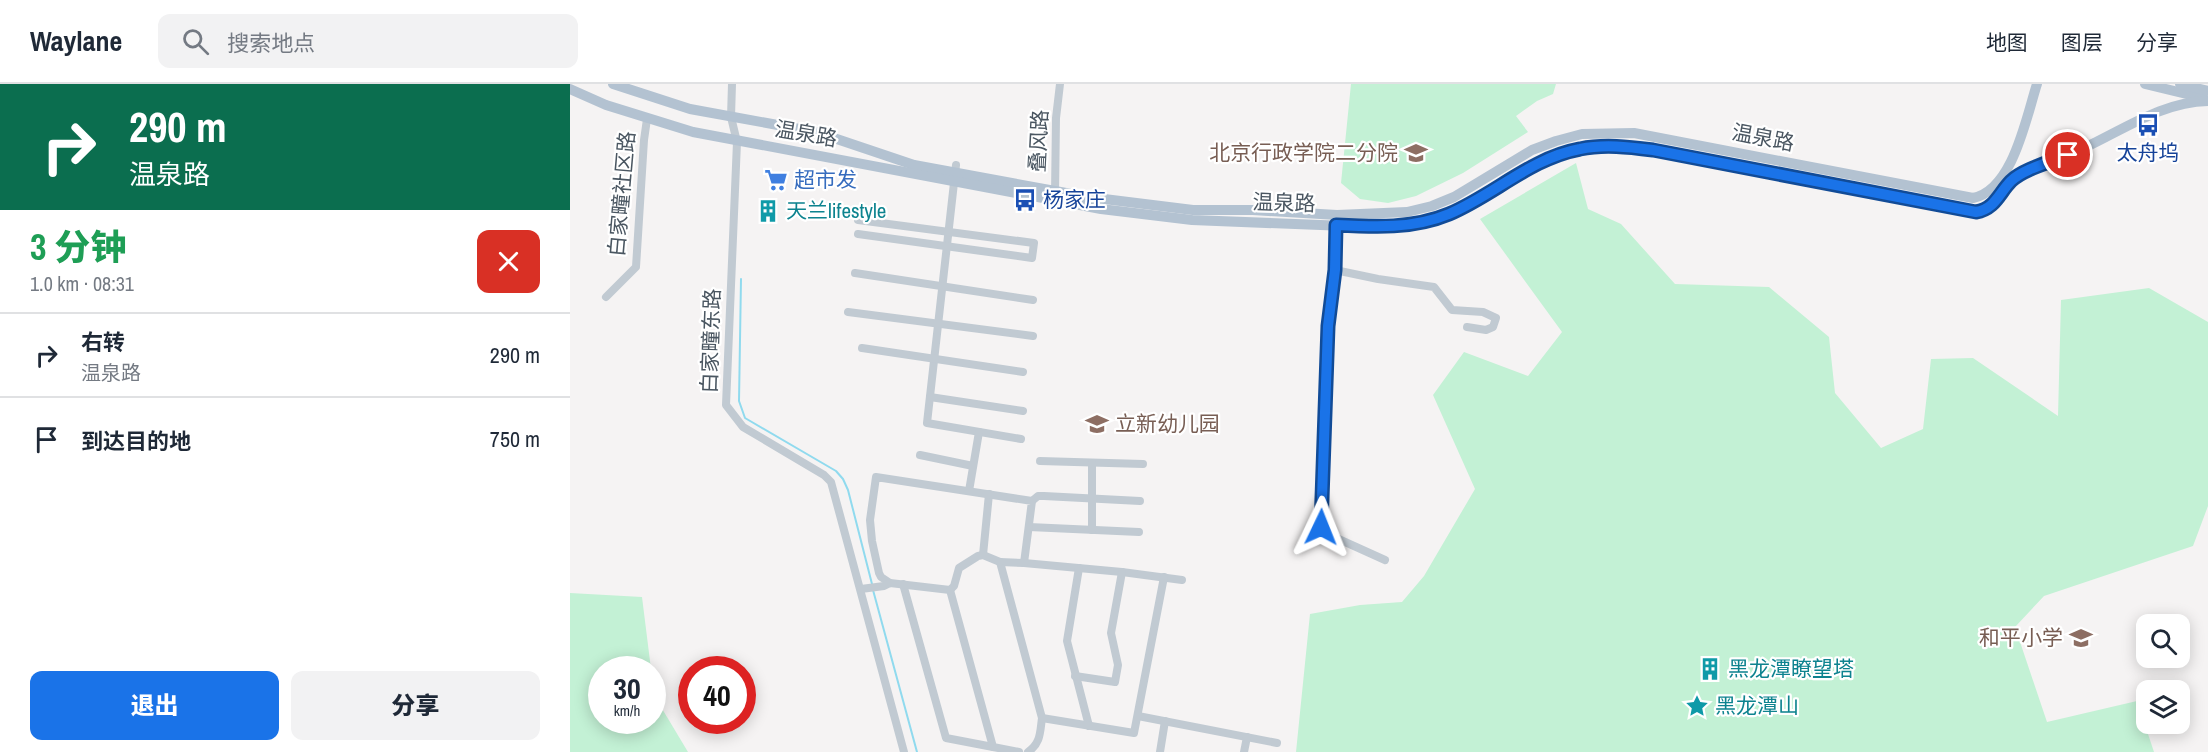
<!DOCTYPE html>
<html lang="zh">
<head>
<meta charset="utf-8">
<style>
  :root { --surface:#fff; --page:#f2f2f3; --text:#1f2937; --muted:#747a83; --line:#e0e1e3; --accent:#1a73e8 }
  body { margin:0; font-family:"Archivo Narrow","Noto Sans SC",sans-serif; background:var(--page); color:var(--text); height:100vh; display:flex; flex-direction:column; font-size:22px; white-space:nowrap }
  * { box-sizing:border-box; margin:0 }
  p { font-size:20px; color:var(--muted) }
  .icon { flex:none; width:33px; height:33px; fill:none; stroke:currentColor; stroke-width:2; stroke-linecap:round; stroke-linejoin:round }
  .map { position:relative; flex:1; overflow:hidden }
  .panel { display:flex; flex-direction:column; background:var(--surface); width:570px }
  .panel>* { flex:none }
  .hud { background:#0b6e4f; color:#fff; overflow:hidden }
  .buttons { position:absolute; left:1566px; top:530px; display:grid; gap:12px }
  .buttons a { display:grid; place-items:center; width:54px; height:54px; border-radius:12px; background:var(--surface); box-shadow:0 3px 15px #0003; font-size:30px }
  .speed { position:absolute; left:18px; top:572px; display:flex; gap:12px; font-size:30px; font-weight:700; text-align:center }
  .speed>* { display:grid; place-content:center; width:78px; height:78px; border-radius:50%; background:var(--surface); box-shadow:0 3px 15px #0003; line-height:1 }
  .speed small { font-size:15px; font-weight:400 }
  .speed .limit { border:9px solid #d22; background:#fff; color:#111 }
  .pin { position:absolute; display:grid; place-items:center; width:51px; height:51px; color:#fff; margin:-26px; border:3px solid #fff; border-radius:50%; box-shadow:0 2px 6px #0007 }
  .me { position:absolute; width:66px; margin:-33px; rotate:2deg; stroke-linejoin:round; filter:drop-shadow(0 0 4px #0008) }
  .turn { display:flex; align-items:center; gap:21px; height:126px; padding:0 30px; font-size:27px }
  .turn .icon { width:78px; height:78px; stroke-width:2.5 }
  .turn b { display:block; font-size:42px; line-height:51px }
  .round { display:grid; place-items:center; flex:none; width:63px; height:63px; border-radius:12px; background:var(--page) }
  .head { display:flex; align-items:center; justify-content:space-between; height:102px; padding:0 30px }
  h1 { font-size:36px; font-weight:800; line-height:45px; color:#1e9e55 }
  .cta { display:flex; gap:12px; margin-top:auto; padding:12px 30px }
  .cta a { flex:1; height:69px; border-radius:12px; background:var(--accent); color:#fff; font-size:24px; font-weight:800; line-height:69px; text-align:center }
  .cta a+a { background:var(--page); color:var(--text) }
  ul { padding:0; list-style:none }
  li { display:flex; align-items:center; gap:18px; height:84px; padding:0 30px; border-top:2px solid var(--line) }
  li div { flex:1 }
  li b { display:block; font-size:22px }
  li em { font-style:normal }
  header { display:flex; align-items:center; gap:36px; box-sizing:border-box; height:84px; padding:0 30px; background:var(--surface); border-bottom:2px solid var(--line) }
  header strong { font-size:28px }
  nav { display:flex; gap:33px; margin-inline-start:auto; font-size:21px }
  .search { width:420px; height:54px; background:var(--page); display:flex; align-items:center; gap:15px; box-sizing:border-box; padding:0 21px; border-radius:12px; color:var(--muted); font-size:22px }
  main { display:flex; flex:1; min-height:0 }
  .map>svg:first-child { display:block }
</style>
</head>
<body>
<header>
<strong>Waylane</strong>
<div class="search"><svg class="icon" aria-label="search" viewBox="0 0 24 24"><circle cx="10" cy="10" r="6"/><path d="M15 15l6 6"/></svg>搜索地点</div>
<nav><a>地图</a><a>图层</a><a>分享</a></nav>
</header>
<main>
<section class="panel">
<div class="hud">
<div class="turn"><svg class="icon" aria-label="right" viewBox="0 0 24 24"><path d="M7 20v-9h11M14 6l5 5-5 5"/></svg><div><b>290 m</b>温泉路</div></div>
</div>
<div class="head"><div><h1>3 分钟</h1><p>1.0 km · 08:31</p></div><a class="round" style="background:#d93025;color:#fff"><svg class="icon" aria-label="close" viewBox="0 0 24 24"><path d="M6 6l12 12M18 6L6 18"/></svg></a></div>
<ul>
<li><svg class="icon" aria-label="right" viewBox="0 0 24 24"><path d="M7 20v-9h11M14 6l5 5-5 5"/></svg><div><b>右转</b><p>温泉路</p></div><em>290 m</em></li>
<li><svg class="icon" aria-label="arrive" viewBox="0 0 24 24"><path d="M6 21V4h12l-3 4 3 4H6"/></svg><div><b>到达目的地</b></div><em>750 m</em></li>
</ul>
<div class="cta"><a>退出</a><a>分享</a></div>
</section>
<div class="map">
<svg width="1638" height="668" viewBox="0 0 1638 668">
  <rect width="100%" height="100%" fill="#f5f3f3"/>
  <g fill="#c3f1d5">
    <path d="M781,0h205l-3,10 -16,7 -21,15 12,16 -65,41 -47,23 -28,7 -28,-4 -19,-16z"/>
    <path d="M1006,79l12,46 33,15 54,60 94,3 60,50 6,56 46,55 42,-19 8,-70 42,-1 85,58 3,-116 88,-12 59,34v184l-15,40 -149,50 -29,31 32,95 90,-21 17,51h-858l14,-138 50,-9 42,-3 22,-26 51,-87 -42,-94 31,-43 64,24 34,-44 -82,-113z"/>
    <path d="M0,509l72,4 9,72h-49v51h50l1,-41 2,18 33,55h-118z"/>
  </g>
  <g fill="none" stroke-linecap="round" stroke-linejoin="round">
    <g stroke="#90daee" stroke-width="2">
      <path d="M171,195l-2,122 6,17 91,53 7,8 5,11 24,94"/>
      <path d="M303,506l44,162"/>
    </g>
    <g stroke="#c1cad2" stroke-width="8">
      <path d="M162,0l-1,33 6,25 -11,263 17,22 81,48 7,7 73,270"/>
      <path d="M386,81l-29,258 94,16"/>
      <path d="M485,110l1,-76 4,-34"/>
      <path d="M288,136l176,23 -2,15 -174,-24"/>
      <path d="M767,137l-2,49 -7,56 -7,201 2,5 62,28"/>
      <path d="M765,186l43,9 56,8 18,23 31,2 13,6 -3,9 -7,3 -19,-3"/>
      <path d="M285,189l178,27"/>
      <path d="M36,213l30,-30 8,-127 3,-21"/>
      <path d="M278,228l185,24"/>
      <path d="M292,264l161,24"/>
      <path d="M360,313l93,14"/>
      <path d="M350,371l53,11"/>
      <path d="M470,377l103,3"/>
      <path d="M399,407l10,-59"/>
      <path d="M462,417l6,-5h6l96,5"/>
      <path d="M459,443l110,5"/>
      <path d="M522,446v-67"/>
      <path d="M413,471l6,-61"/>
      <path d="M454,479l98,9 60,8"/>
      <path d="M509,484l-12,73 22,85"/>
      <path d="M320,499l-9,-6 -2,-4 -7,-32 -2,-21 6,-43 156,24 -8,62 -24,-1 42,156c-2,14 -1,25 -14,34"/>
      <path d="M333,500l43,154 47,9"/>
      <path d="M291,505l23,-3 6,-3 60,7 43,157 26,5"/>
      <path d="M380,506l4,-4 5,-18 19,-12 5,-1 17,7"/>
      <path d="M505,592l40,6 3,-17 -7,-32 11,-61"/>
      <path d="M568,632l139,27"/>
      <path d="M472,634l92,15 30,-156"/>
      <path d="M590,668l5,-31"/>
      <path d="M674,668l3,-15"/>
    </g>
    <g stroke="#b3c2d1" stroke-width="10">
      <path d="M43,0l77,25 126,23 98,33 174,32 105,13h60l84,5 70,-3 25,-6 22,-9 78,-47 24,-9 26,-7 52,-1 339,65c40,-8 53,-80 64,-114"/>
      <path d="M1575,0l58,14"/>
      <path d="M1610,0l28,7"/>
      <path d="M0,5l36,16 87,27 408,77 91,11 179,7c26,-1 52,-3 77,-13 46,-17 82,-55 131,-65 25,-5 49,-2 74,1l323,62c23,-4 26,-28 44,-38 20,-11 44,-16 64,-26 41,-19 78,-46 124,-47"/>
    </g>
  </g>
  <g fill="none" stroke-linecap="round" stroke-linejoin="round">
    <g stroke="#114b97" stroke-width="15">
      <path id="route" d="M751,443l7,-201 7,-56 1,-45c39,2 77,4 113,-11 45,-19 82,-56 131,-65 24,-5 49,-2 73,1l323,62c19,-3 23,-19 35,-31 12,-12 40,-19 57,-26"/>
    </g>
    <use href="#route" stroke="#1a73e8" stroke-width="10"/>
  </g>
  <defs>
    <g id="bus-bare" transform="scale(1.8)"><path d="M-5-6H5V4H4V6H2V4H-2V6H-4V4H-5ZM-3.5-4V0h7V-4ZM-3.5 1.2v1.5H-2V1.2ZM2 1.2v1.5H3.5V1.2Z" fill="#1a4fb4" stroke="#fff" stroke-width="2.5" paint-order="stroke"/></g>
    <g id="university-bare" transform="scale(1.8)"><path d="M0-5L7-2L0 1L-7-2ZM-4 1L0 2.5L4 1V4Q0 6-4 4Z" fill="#8d6e63" stroke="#fff" stroke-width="2.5" paint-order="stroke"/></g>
    <g id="supermarket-bare" transform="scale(1.8)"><path d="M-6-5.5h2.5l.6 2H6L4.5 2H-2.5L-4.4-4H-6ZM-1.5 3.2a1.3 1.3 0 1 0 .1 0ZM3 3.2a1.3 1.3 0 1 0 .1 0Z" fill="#3f7fe0" stroke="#fff" stroke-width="2.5" paint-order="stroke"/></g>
    <g id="building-bare" transform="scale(1.8)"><path d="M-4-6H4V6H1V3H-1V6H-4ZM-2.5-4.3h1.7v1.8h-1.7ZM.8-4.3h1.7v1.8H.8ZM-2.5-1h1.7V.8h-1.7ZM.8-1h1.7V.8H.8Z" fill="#0f9aa8" stroke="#fff" stroke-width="2.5" paint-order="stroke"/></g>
    <g id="school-bare" transform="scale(1.8)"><path d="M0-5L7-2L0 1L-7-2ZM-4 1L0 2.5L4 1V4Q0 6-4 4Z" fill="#8d6e63" stroke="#fff" stroke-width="2.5" paint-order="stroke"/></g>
    <g id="sight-bare" transform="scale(1.8)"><path d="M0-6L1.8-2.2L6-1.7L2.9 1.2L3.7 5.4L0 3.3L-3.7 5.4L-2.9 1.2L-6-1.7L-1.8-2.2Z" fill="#0f9aa8" stroke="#fff" stroke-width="2.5" paint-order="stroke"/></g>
  </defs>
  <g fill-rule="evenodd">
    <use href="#bus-bare" x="1578" y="41"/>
    <use href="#university-bare" x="846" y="69"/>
    <use href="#supermarket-bare" x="206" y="96"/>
    <use href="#bus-bare" x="455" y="116"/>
    <use href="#building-bare" x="198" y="127"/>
    <use href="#school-bare" x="527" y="340"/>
    <use href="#school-bare" x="1511" y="554"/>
    <use href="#building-bare" x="1140" y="585"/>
    <use href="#sight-bare" x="1127" y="622"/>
  </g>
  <g text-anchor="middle" stroke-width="4.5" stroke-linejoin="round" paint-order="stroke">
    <g font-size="21" fill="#4a5661" stroke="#fff">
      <text transform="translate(236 50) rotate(10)" y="7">温泉路</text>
      <text transform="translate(1193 54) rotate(11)" y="7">温泉路</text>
      <text transform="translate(469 57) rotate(-87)" y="7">叠风路</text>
      <text transform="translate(52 110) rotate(-85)" y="7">白家疃社区路</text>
      <text transform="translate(714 119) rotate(2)" y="7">温泉路</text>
      <text transform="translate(141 257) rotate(-88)" y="7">白家疃东路</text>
    </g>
    <g font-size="21" fill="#785e54" stroke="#fff" text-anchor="end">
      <text x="828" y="76">北京行政学院二分院</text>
      <text x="545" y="347" text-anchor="start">立新幼儿园</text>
      <text x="1493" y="561">和平小学</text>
    </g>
    <g font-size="21" fill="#164399" stroke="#fff">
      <text x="1578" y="76">太舟坞</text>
      <text x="473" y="123" text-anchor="start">杨家庄</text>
    </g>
    <g font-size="21" fill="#366cbe" stroke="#fff" text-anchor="start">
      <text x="224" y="103">超市发</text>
    </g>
    <g font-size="21" fill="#0d838f" stroke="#fff" text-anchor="start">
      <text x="216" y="134">天兰lifestyle</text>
      <text x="1158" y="592">黑龙潭瞭望塔</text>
      <text x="1145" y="629">黑龙潭山</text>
    </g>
  </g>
</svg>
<div class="buttons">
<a><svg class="icon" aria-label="search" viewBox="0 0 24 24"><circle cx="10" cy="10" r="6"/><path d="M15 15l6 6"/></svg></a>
<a><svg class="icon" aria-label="layers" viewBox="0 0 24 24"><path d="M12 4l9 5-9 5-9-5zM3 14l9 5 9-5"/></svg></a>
</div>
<div class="speed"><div>30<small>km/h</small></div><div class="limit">40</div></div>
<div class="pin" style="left:1498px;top:71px;background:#d93025"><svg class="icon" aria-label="arrive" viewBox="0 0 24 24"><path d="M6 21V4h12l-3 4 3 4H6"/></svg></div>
<svg class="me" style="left:751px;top:443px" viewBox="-20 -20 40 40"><path d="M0-17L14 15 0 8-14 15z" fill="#1a73e8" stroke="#fff" stroke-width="4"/></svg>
</div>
</main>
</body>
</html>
